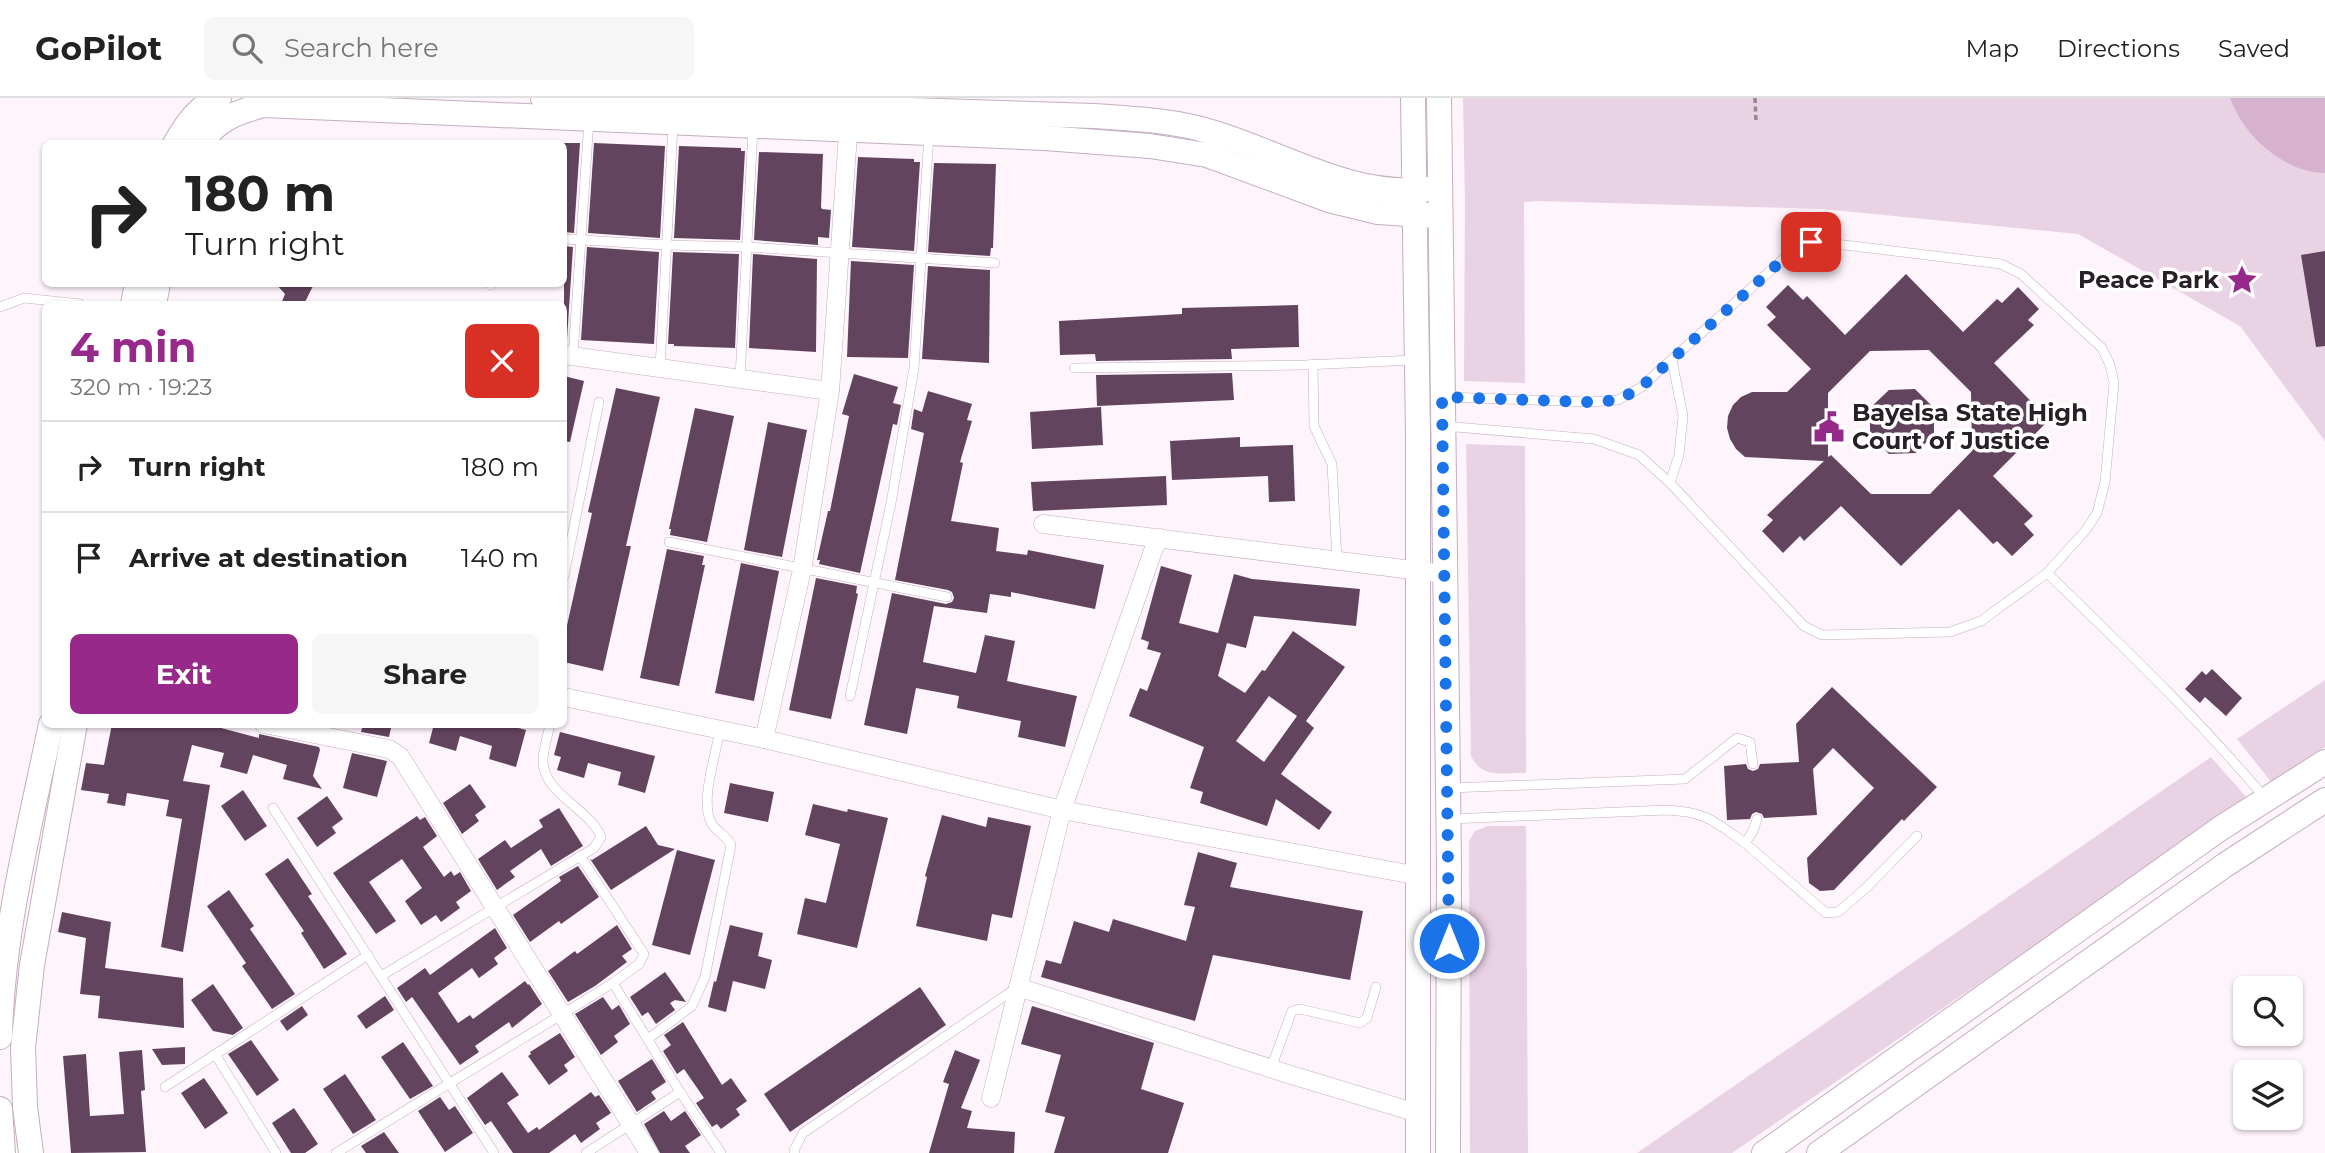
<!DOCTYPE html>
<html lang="en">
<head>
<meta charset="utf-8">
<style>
  :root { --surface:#fff; --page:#f6f6f6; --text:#222; --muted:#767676; --line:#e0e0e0; --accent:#96298a }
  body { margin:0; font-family:Montserrat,sans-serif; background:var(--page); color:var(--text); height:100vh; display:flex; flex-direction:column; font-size:26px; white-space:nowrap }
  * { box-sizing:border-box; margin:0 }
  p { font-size:23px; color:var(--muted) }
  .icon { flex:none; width:38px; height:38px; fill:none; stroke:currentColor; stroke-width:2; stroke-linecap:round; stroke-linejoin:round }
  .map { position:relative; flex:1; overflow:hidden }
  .panel { position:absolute; left:42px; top:203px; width:525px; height:427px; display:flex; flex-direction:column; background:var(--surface); border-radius:10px; box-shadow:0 2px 5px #0004 }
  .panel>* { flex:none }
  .banner { position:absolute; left:42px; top:42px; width:525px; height:147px; border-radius:10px; box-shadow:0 2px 5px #0004; background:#fff; color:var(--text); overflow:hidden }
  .fabs { position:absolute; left:2233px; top:878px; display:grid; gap:14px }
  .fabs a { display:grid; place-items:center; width:70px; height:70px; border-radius:10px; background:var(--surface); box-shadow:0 2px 5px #0004; font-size:35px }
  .pin { position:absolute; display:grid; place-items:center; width:60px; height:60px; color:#fff; margin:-30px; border-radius:14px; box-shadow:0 4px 10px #0006 }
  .me { position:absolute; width:77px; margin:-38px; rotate:0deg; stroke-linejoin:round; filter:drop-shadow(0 0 5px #0008) }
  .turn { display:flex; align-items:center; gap:24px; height:147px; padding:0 28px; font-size:32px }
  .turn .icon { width:91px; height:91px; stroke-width:2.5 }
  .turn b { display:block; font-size:49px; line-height:60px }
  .round { display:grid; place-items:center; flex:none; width:74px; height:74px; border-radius:10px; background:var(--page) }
  .overview { display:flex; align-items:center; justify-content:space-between; height:119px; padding:0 28px }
  h1 { font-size:42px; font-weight:700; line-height:52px; color:var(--accent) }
  .cta { display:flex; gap:14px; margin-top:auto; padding:14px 28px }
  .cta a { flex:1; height:80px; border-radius:10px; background:var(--accent); color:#fff; font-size:28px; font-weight:700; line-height:80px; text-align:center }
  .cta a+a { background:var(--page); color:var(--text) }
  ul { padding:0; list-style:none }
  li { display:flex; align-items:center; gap:21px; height:91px; padding:0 28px; border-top:2px solid var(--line) }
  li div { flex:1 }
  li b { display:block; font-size:26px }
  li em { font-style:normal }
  header { display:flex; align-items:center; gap:42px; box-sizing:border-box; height:98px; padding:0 35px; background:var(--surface); border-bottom:2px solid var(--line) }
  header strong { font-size:33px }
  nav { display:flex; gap:38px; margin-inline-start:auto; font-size:24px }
  .search { width:490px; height:63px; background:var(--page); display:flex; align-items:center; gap:18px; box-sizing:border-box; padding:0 24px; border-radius:10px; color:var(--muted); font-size:26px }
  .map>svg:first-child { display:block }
</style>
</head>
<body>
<header>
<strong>GoPilot</strong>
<div class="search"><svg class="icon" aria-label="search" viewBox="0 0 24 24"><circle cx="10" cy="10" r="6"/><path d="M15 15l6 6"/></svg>Search here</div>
<nav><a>Map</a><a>Directions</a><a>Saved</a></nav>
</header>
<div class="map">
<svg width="2325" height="1055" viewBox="0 0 2325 1055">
  <rect width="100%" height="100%" fill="#fef4fc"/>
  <g fill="#ead2e5">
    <path d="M1463,0h862v343l-85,-115 -162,-92 -255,-25 -286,-8 -13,1 1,181 -61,-2 1,-178z"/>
    <path d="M1466,346l59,2 1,327c-23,-1 -43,7 -55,-17z"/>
    <path d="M2325,582v67l-53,36 -35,-44z"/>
    <path d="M2211,659l37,42 -516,354h-95z"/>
    <path d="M1488,728h38l2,327h-58l-1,-312 6,-10z"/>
  </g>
  <path fill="#d6b2cf" d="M2230,0h95v75c-42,-1 -81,-37 -95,-75z"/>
  <g fill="#63445e" fill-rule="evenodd">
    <path d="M564,45h16l-6,90 -10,-1z"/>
    <path d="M594,45l71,3 -5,92 -72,-5z"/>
    <path d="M679,48l62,2v3h4l-5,89 -66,-2z"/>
    <path d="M759,54l64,2 -2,53 1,2 9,1 -2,28 -11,-1v8l-64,-5z"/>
    <path d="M858,59l56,2v3h6l-6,89 -62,-4z"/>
    <path d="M934,65l62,1 -3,84h-2l-1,8 -62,-4z"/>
    <path d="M564,148l9,1 -6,92h-3z"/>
    <path d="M587,149l72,5 -5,92 -73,-4z"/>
    <path d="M2325,153v95l-9,1 -15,-92z"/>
    <path d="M673,154l66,2 -4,94 -61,-2v-2h-6z"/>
    <path d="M753,156l64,5 -1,93 -67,-4z"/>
    <path d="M851,163l63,4 -6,93 -61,-1z"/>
    <path d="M928,168l62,4 -1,93 -67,-4z"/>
    <path d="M1906,176l57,58 34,-33 5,4 16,-16 21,22 -11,11 6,5 -40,38 55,57 -56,56 40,40 -9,8 10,11 -22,21 -15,-15 -4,3 -34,-35 -58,57 -60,-60 -37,35 -4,-5 -17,17 -21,-22 11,-11 -6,-5 57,-54 -79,-4 -9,-8 -6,-10 -3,-11 1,-12 5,-11 8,-8 11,-5h35l24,-23 -44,-44 9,-8 -10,-10 22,-22 15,15 4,-4 38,39zM1929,252l42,42 1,59 -42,43h-59l-40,-39 -3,2v-64l42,-42z"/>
    <path d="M276,186h38l-10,20h-23l4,-10z"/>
    <path d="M1298,207l1,42 -68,2 1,10 -136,2 -1,-7 -35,1 -1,-34 123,-7v-6z"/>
    <path d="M1232,275l2,27 -137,6 -1,-31z"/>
    <path d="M854,276l44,13 -5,16 8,2 -4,20 -4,-1 -33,149 -41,-9 1,-4h-3l11,-49h2l19,-95 -7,-2z"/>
    <path d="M564,278l20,5 -14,61 -6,-1z"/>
    <path d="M616,290l44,9 -34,149h5l-28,125 -39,-9v-23l28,-126 -4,-1z"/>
    <path d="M1915,291l19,19v26l-18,19 -27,1 -19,-19v-27l19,-18z"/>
    <path d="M928,293l44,13 -5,16 5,1 -12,41 3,1 -12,58 48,7 -3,23 31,4 1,-5 76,15 -9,44 -84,-17v5l-21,-3 -3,19 -53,-7 -11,56 53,11 9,-38 30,6 -8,40 70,15 -12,51 -47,-10 3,-16 -64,-13 2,-12 -43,-8 -9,46 -43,-9 28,-132 54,11 6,-2 2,-4 -2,-6 -4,-2 -53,-10 29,-147 -13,-4 3,-20 8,3z"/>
    <path d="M1101,309l2,38 -71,4 -2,-37z"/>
    <path d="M695,310l39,8 -27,126 -37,-7 1,-6h-2z"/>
    <path d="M768,324l39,8 -25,127 -38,-7z"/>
    <path d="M1240,339v10l53,-2 2,56 -26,1 -1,-26 -96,4 -2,-39z"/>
    <path d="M1166,378l1,29 -134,6 -2,-29z"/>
    <path d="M667,451l37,7 -2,9h3l-26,121 -39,-8z"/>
    <path d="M741,465l38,8 -25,130 -39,-8z"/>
    <path d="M1161,468l31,9 -13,48 39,10 16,-59 18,5 108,10 -4,37 -102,-10 -8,32 -19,-5 -9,33 27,17 17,-23 3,1 28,-40 52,36 -39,54 8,7 -33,46 51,38 -13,18 -43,-31 -9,27 -67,-23 3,-11 -13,-4 14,-41 -75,-31 11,-28 7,3 14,-38 -14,-4 2,-7 -8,-3zM1269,598l28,20 -33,46 -28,-21z"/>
    <path d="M816,480l41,8 -1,7 2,1 -27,125 -42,-9z"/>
    <path d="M2212,571l30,29 -16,18 -21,-19 -5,6 -15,-14 17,-18 4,4z"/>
    <path d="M1832,589l105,100 -33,34 -2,-2 -68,71 -14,1 -11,-8 -2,-25 67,-70 -41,-40 -20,21 4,46 -53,3 -2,-4 -6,-2 -4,2 -2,5 -23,1 -3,-54 22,-2 2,5 5,2 5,-2 2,-5 39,-2 -3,-38z"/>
    <path d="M112,626h94l53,14v-4l60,13 1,3 -7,26 9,13 -39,-10 4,-14 -34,-10 -6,19 -27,-7 4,-14 -32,-8 -9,36 27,4 -27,167 -22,-5 21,-128 -16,-3 3,-16 -42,-7 -2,13 -18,-3 2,-9 -28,-4 5,-27 18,2z"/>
    <path d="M363,626h29l-3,13 -28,-5z"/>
    <path d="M434,626h69l23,6 -10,37 -27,-8 3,-13 -32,-10 -4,15 -27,-8z"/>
    <path d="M560,634l95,24 -10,37 -27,-8 3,-13 -33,-9 -4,15 -27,-8 4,-13 -7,-2z"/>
    <path d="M352,655l35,8 -10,36 -34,-9z"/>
    <path d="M730,685l44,9 -6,30 -44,-9z"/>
    <path d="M470,686l16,23 -11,8 4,6 -17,13 -19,-31z"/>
    <path d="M243,692l24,36 -22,15 -24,-35z"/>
    <path d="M327,698l16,23 -11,8 4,6 -19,14 -20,-29z"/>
    <path d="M813,706l34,8 1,-3 40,9 -31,130 -60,-14 8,-36 21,5 14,-59 -35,-9z"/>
    <path d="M559,710l24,38 -32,20 -10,-17 -31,22 5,6 -18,13 -19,-31 27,-19 6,8 32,-21 -4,-7z"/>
    <path d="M942,717l44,12 2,-10 43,9 -19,92 -20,-4 -5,27 -71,-15 11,-49 -2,-1z"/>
    <path d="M417,718l3,4 5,-3 12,19 -14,11 21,30 7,-6 3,5 6,-4 11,19 -15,11 4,6 -19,14 -5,-7 -15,10 -16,-24 17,-13 -20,-29 -33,23 27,39 -20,13 -43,-61z"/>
    <path d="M646,728l12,19 17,4 -64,41 -21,-31 2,1z"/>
    <path d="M677,752l38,10 -25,95 -38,-10z"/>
    <path d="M1198,754l39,11 -7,24 133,24 -13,69 -137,-25 -18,66 -154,-44 5,-17 15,4 13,-43 35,11 4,-13 73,22 9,-34 -11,-2z"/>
    <path d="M288,760l24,36 -4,2 39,58 -23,15 -23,-36 3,-2 -39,-57z"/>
    <path d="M578,768l21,31 -38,27 -2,-3 -29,21 -17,-27 48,-34 -2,-4z"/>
    <path d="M229,792l25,36 -4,3 45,65 -23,15 -30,-43 4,-3 -39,-57z"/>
    <path d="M62,814l49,10 -6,46 78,10 1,50 -86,-10 2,-22 -20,-2 6,-56 -28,-6z"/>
    <path d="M617,827l15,24 -10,7 5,6 -32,24 -27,16 -20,-31 27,-20 2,3z"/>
    <path d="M730,827l33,8 -5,23 14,4 -7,29 -32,-8 -7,31 -18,-5 6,-26 2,1z"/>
    <path d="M495,830l12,20 -13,10 4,6 -19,14 -7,-10 -34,25 20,30 12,-8 3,4 52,-38 3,4 1,-1 13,20 -30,24 -3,-6 -34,24 4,6 -19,13 -48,-68 -6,5 -9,-14 28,-20 5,7z"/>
    <path d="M665,874l21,30 -11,-2 -5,3 5,7 -19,14 -8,-12 -6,4 -12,-19z"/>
    <path d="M213,886l30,44 -10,7 -20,-4 -22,-31z"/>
    <path d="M920,889l26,38 -156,107 -26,-38z"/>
    <path d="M385,898l9,14 -28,19 -9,-13z"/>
    <path d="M603,899l9,13 7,-5 11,19 -16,12 4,6 -17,13 -26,-41z"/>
    <path d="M302,908l6,9 -21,16 -7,-10z"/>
    <path d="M1032,908l122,37 -13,46 43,14 -16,50h-114l11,-36 -20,-5 16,-57 -40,-11z"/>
    <path d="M683,924l39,63 9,-7 16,23 -11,8 4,6 -19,14 -4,-5 -5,3 -16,-24 8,-5 -20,-29 -7,5 -14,-23 8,-6 -7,-10z"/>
    <path d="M560,935l15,24 -11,8 4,6 -19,14 -21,-29 3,-2 -1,-2z"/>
    <path d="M251,942l28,40 -22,16 -29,-42z"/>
    <path d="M403,944l30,44 -23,13 -29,-42z"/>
    <path d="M185,949v17l-23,1 -10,-16z"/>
    <path d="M142,952l3,40 -4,1 5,61 -75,1 -8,-97 23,-2 4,62 34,-2 -5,-62z"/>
    <path d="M955,952l25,10 -19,48 11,3 -5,17 48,4 -1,21h-85l20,-69 -6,-2z"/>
    <path d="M652,961l14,23 -15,10 5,7 -19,13 -19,-31z"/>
    <path d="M502,974l17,23 -12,8 21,30 9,-6 2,3 52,-38 4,5 4,-2 12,18 -15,10 4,6 -19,14 -6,-9 -26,19h-36l-22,-32 -6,4 -18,-27z"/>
    <path d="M345,976l31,46 -23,14 -30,-45z"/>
    <path d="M204,980l24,35 -23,16 -24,-36z"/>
    <path d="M440,999l9,13 6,-4 18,27 -28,19 -27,-41z"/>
    <path d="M294,1010l24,36 -13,9h-14l-19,-30z"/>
    <path d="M664,1013l7,10 14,-10 16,24 -16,11 5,7h-30l-16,-29z"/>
    <path d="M384,1034l15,21h-33l-5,-7z"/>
  </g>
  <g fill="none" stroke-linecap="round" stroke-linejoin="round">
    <g stroke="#c4aec0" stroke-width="10">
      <g id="lane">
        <path d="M564,141l103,6 80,2 248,16"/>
        <path d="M491,187l1,-1"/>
        <path d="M0,209l24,-9 56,6"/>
        <path d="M573,258l16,-236"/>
        <path d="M1313,266l1,62 18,38 5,97"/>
        <path d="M660,270l13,-243"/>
        <path d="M1074,270l231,-3 110,-5"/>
        <path d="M740,280l13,-250"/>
        <path d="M1444,328l150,13 45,16 31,28 134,143 18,9 128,-3 31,-11 66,-48 39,-43 11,-17 8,-31 9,-99 -4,-18 -8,-17 -81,-74 -20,-10 -190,-23 -12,4 -159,143 -22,12 -29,2 -144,-5"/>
        <path d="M1670,385l9,-28 4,-39 -11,-56"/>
        <path d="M669,444l278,55"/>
        <path d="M2047,475c75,73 150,144 218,225"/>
        <path d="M564,478l35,-174"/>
        <path d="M850,598l41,-193 23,-135 15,-234"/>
        <path d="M1450,690l235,-9 52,-41 13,4 3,22"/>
        <path d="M273,710l221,345"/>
        <path d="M1450,721l217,-9c39,2 47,11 78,33l8,-12 4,-12"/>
        <path d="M1745,745l81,70 12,-1 28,-24 51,-52"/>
        <path d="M381,878l213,-128 7,-11c-11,-29 -60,-43 -58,-79 1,-11 5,-23 7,-34"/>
        <path d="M613,885l67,109 41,61"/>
        <path d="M648,941l44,-33 13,-29 26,-132c-5,-10 -14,-13 -19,-21 -13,-20 4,-70 8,-94"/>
        <path d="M215,956l61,99"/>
        <path d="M1271,970l21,-57 8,-2 60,14 7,-5 9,-31"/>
        <path d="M165,989l203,-132"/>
        <path d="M336,1055l277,-170 26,-19 5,-10 -64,-98"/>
        <path d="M586,1055l94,-61"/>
        <path d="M795,1055l-1,-3 9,-17 212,-144"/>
      </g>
    </g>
    <g stroke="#c4aec0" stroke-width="19">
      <g id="street">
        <path d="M564,257l266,36"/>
        <path d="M1043,426l401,50"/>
        <path d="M564,599l200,42 298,71 357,66"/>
        <path d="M264,626l125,25 11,7 249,397"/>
        <path d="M764,641l38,-169 28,-179 19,-271"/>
        <path d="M1018,889l270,87 129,39"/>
        <path d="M991,1000l71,-288 92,-262 6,-10"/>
      </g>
    </g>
    <g stroke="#c4aec0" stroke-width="26">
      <g id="secondary">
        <path d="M543,0l551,18c40,3 79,4 117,16 72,21 141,67 217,57"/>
        <path d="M1413,0l5,336v719"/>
        <path d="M1439,0l10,766 -1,289"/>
        <path d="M175,46c11,-20 23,-37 44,-46"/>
        <path d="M200,46c17,-25 37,-32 64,-39l781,33 105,8 57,9 122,45 49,12 62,4"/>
        <path d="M133,206l4,-20"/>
        <path d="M154,206l4,-20"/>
        <path d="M0,939c2,-105 30,-210 51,-313"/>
        <path d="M0,1011l3,44"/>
        <path d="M31,1055l-6,-46 -2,-59 9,-83 43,-241"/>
        <path d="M1764,1055l457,-325 104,-66"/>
        <path d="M1819,1055l406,-288 100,-65"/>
      </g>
    </g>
    <path stroke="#928990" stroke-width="3.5" stroke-dasharray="5 3.5" stroke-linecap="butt" d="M1755,0l1,23"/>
    <use href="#lane" stroke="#fff" stroke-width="9"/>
    <use href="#street" stroke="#fff" stroke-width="18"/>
    <use href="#secondary" stroke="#fff" stroke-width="24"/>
  </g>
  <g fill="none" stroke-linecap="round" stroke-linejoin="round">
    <path stroke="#1a73e8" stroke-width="12" stroke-dasharray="0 21.6" d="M1449,845l-7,-546 147,5 29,-2 22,-12 159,-143 12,-3"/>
  </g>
  <defs>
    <g id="sight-bare" transform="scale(2.415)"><path d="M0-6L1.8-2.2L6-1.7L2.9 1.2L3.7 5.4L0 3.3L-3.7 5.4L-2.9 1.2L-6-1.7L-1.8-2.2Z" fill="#96298a" stroke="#fff" stroke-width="2.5" paint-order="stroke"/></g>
    <g id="civic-bare" transform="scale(2.415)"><path d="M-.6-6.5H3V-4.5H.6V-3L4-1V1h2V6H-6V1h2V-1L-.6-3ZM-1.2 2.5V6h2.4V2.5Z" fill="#96298a" stroke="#fff" stroke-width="2.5" paint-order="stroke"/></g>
  </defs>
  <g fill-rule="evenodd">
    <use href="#sight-bare" x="2242" y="182"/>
    <use href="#civic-bare" x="1829" y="329"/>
  </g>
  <g text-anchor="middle" stroke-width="7" stroke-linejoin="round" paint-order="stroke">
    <g font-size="24" font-weight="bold" fill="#282026" stroke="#fff" text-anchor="end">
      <text x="2219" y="190">Peace Park</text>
      <text x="1852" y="323" text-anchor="start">Bayelsa State High<tspan x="1852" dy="28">Court of Justice</tspan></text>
    </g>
  </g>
</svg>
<div class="fabs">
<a><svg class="icon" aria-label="search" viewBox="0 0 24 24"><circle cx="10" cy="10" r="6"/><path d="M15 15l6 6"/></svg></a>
<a><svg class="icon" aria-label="layers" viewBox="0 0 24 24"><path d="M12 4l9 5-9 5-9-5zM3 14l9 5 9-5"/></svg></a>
</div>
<div class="pin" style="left:1811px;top:144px;background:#d93025"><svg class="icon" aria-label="arrive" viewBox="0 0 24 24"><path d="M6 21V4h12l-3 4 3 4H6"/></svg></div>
<svg class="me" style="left:1449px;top:845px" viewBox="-20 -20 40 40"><circle r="17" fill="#1a73e8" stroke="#fff" stroke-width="3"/><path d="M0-11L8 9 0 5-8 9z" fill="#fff"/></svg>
<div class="banner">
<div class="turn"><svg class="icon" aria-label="right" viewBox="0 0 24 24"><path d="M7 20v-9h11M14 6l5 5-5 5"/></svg><div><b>180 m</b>Turn right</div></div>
</div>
<section class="panel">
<div class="overview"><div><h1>4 min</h1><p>320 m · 19:23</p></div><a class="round" style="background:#d93025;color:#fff"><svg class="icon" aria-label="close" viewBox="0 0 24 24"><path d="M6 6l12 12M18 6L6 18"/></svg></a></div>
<ul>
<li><svg class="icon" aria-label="right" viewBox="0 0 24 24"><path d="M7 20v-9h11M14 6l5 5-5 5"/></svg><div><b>Turn right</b></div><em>180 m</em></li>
<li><svg class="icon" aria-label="arrive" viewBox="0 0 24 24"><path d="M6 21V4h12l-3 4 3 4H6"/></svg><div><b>Arrive at destination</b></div><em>140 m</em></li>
</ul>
<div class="cta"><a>Exit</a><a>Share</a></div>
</section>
</div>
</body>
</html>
